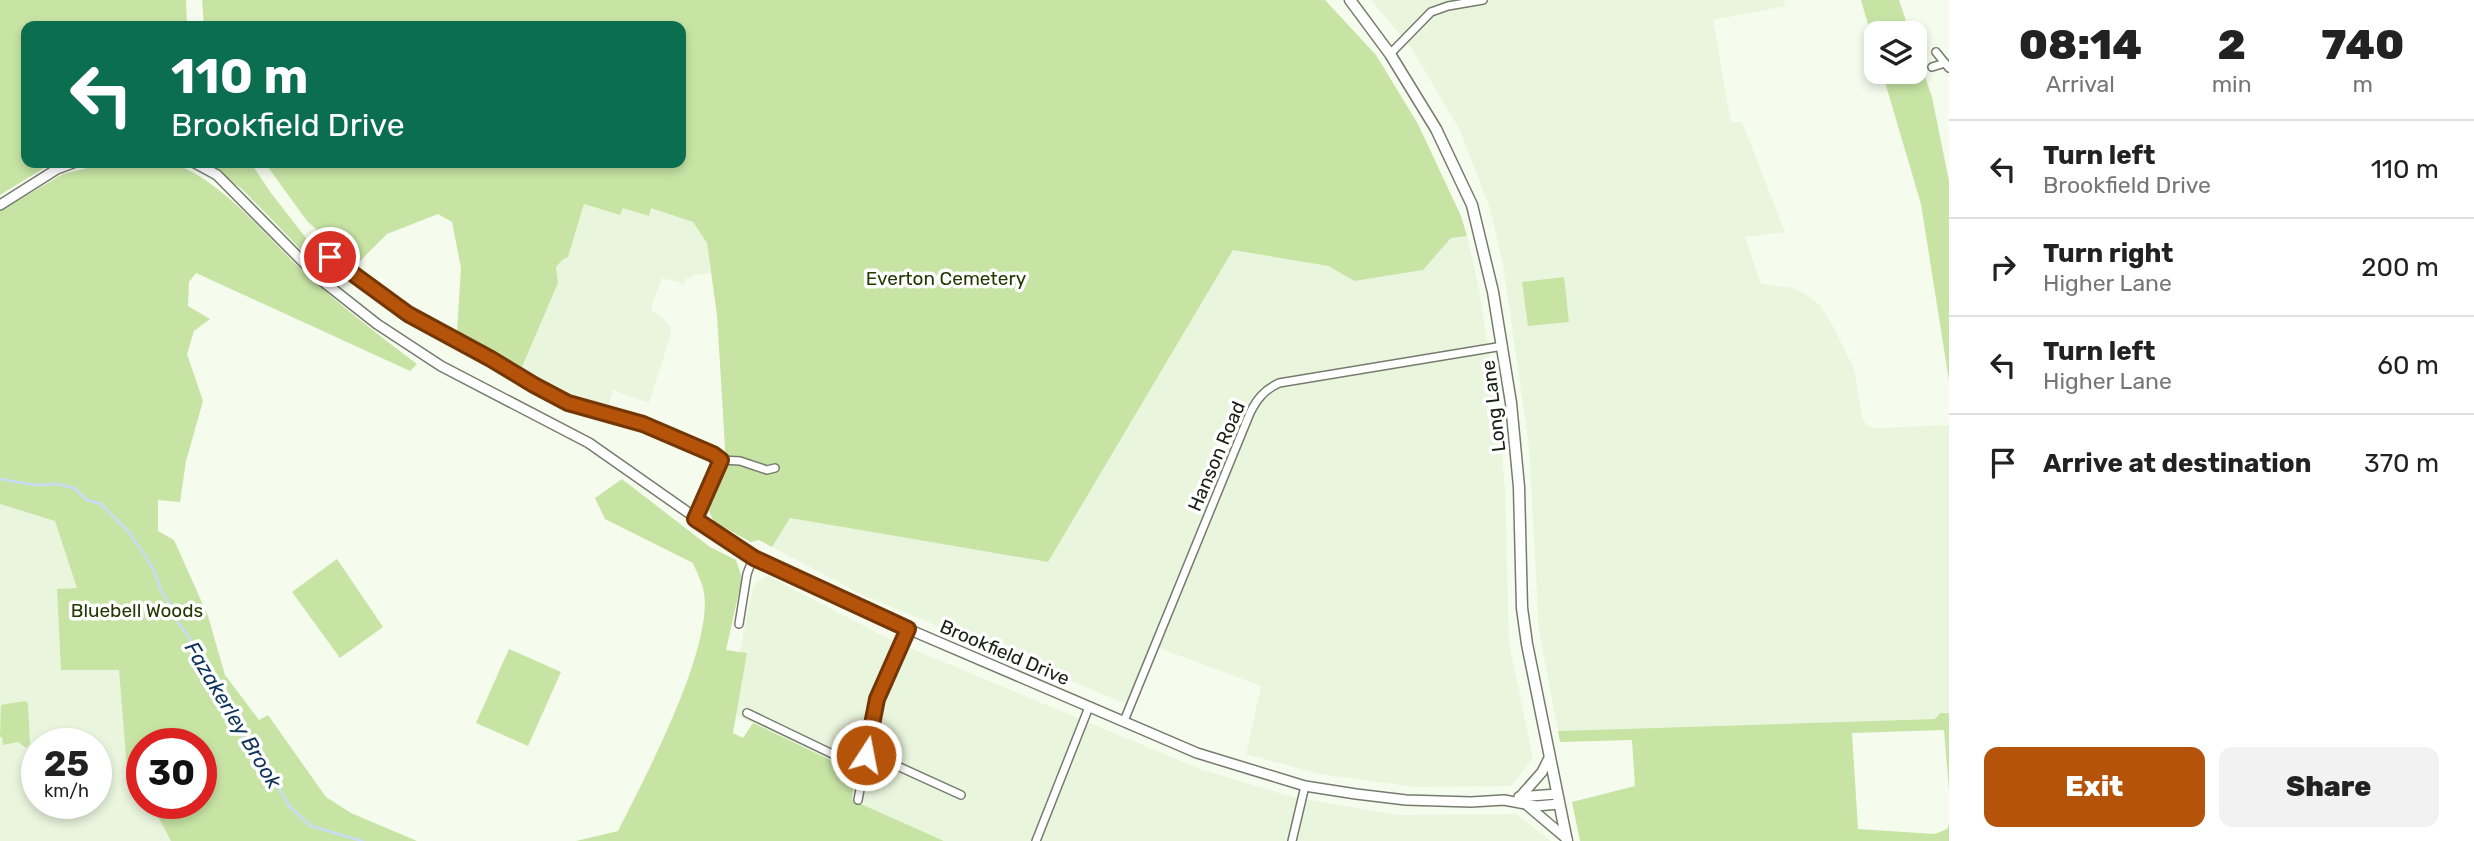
<!DOCTYPE html>
<html lang="en">
<head>
<meta charset="utf-8">
<style>
  :root { --surface:#fff; --page:#f2f2f2; --text:#222; --muted:#767676; --line:#e0e0e0; --accent:#b45309 }
  body { margin:0; font-family:Rubik,sans-serif; background:var(--page); color:var(--text); height:100vh; display:flex; flex-direction:column; font-size:26px; white-space:nowrap }
  * { box-sizing:border-box; margin:0 }
  p { font-size:23px; color:var(--muted) }
  .icon { flex:none; width:38px; height:38px; fill:none; stroke:currentColor; stroke-width:2; stroke-linecap:round; stroke-linejoin:round }
  .map { position:relative; flex:1; overflow:hidden }
  .side { display:flex; flex-direction:column; background:var(--surface); width:525px }
  .side>* { flex:none }
  .guide { position:absolute; left:21px; top:21px; width:665px; height:147px; border-radius:14px; box-shadow:0 4px 10px #0003; background:#0b6e4f; color:#fff; overflow:hidden }
  .tools { position:absolute; left:1864px; top:21px; display:grid; gap:14px }
  .tools a { display:grid; place-items:center; width:63px; height:63px; border-radius:14px; background:var(--surface); box-shadow:0 4px 10px #0003; font-size:35px }
  .speed { position:absolute; left:21px; top:728px; display:flex; gap:14px; font-size:35px; font-weight:700; text-align:center }
  .speed>* { display:grid; place-content:center; width:91px; height:91px; border-radius:50%; background:var(--surface); box-shadow:0 4px 10px #0003; line-height:1 }
  .speed small { font-size:18px; font-weight:400 }
  .speed .limit { border:10px solid #d22; background:#fff; color:#111 }
  .pin { position:absolute; display:grid; place-items:center; width:60px; height:60px; color:#fff; margin:-30px; border:4px solid #fff; border-radius:50%; box-shadow:0 2px 7px #0007 }
  .me { position:absolute; width:77px; margin:-38px; rotate:11deg; stroke-linejoin:round; filter:drop-shadow(0 0 5px #0008) }
  .turn { display:flex; align-items:center; gap:24px; height:147px; padding:0 35px; font-size:32px }
  .turn .icon { width:91px; height:91px; stroke-width:2.5 }
  .turn b { display:block; font-size:49px; line-height:60px }
  .eta { display:flex; justify-content:space-evenly; align-items:center; height:119px; text-align:center }
  .eta b { font-size:42px; font-weight:800; line-height:49px }
  .button { display:flex; gap:14px; margin-top:auto; padding:14px 35px }
  .button a { flex:1; height:80px; border-radius:14px; background:var(--accent); color:#fff; font-size:28px; font-weight:800; line-height:80px; text-align:center }
  .button a+a { background:var(--page); color:var(--text) }
  ul { padding:0; list-style:none }
  li { display:flex; align-items:center; gap:21px; height:98px; padding:0 35px; border-top:2px solid var(--line) }
  li div { flex:1 }
  li b { display:block; font-size:26px }
  li em { font-style:normal }
  main { display:flex; flex:1; min-height:0 }
  .map>svg:first-child { display:block }
</style>
</head>
<body>
<main>
<div class="map">
<svg width="1949" height="841" viewBox="0 0 1949 841">
  <rect width="100%" height="100%" fill="#f5fced"/>
  <g fill="#eaf5de" fill-rule="evenodd">
    <path d="M1371,0h413l1,6 -72,14 18,102h11l43,110 -40,5 16,47 27,3 16,6 16,12 14,23 21,43 7,47 5,7 7,3 75,-3v288h-9l-5,6 -377,12 -19,-100 -10,-185 -26,-182 -13,-55 -30,-79 -49,-82z"/>
    <path d="M584,204l35,11 3,-7h29l42,14 14,21 4,30 -17,2 -4,4 -4,-1 -2,6 -22,-6 -9,24 -2,9 8,3 12,13v7l-22,69 -36,-13 -6,20 -37,-11 -50,-27 38,-89 -2,-16 6,-7 6,-3z"/>
    <path d="M1467,236l11,47 20,127 7,79 4,154 24,115 -22,28 -97,1 -94,-13 -74,-20 15,-68 -102,-38 -25,59 -269,-111 -93,-49 18,-29 258,44 185,-312 95,16 28,15 67,-11 28,-32z"/>
    <path d="M0,504l55,16 40,120 23,14 10,126 14,11v12h9l20,38h-171zM37,744h59v59h-59z"/>
    <path d="M768,576l125,65 307,128 93,28 105,18 118,-1 35,27h-607l-93,-41 3,-23 -5,-8 -118,-56 10,-68 12,-57 4,-6z"/>
  </g>
  <g fill="#c7e4a5">
    <path d="M0,0h186l1,26h-161v137h26l-52,32z"/>
    <path d="M202,0h1123l51,55 42,69 43,92 6,20 -16,2 -28,32 -68,11 -27,-15 -95,-16 -185,312 -258,-44 -18,29 -13,-7 -8,2 -37,-20 -7,-15 19,-42 -9,-150 -10,-72 -14,-21 -42,-14 -2,8 -26,-8 -3,7 -36,-11 -16,53 -6,3 -6,7 2,16 -36,84 -65,-36 4,-63 -9,-46 -14,-8 -51,20 -31,31 -49,-44 -42,-58h416v-137h-477z"/>
    <path d="M1861,0h38l11,33h-34v19z"/>
    <path d="M1915,47l17,50 17,84v200l-28,-177 -39,-132h32z"/>
    <path d="M107,163c23,0 55,-6 75,4 47,21 85,71 122,105 36,33 74,63 113,92l-7,7 -214,-98 -7,9 -1,24 22,13 -16,12 -7,23 16,47 -17,60 -6,41 -22,-2v31l16,9 34,76 17,59 34,45 9,-5 58,82 25,16 66,28h-246l-20,-38h50v-59h-59v47l-14,-10 -9,-111h-58l-4,-81 20,-1 -22,-67 -55,-17v-293l63,-37z"/>
    <path d="M203,163h48l20,30 52,67 -7,5 -74,-76z"/>
    <path d="M1564,277l5,45 -41,4 -6,-44z"/>
    <path d="M622,479l88,68 26,13 6,18 -16,72 21,3 -14,80 10,5 10,-15 96,46 5,8 -2,23 92,41h-368l42,-10c26,-52 99,-188 85,-243 -2,-8 -7,-17 -10,-25l-88,-44 -10,-21z"/>
    <path d="M337,559l46,68 -43,31 -48,-66z"/>
    <path d="M509,649l52,23 -33,74 -52,-23z"/>
    <path d="M25,701l3,2 2,41 -4,4 -8,-6 -15,3 -1,-8h-2l1,-32z"/>
    <path d="M1940,713h9v78l-5,-61 -92,3 6,96 77,5 12,-5 2,-5v17h-369l-8,-39 63,-16 -3,-46 -72,2 -2,-11 377,-12z"/>
  </g>
  <g fill="none" stroke-linecap="round" stroke-linejoin="round">
    <path stroke="#c7dcf6" stroke-width="2.5" d="M0,479l35,6 22,-1 17,4 13,12 14,4 28,28 24,36 8,23 11,16 5,14 12,16 9,22 18,28 7,17 15,27 41,57 11,19 21,19 51,15"/>
    <g stroke="#757c6e" stroke-width="10">
      <g id="minor">
        <path d="M1936,52l13,16"/>
        <path d="M1390,54l41,-42 17,-6 35,-6"/>
        <path d="M1932,67l13,-4"/>
        <path d="M330,257l78,57 83,45 43,26 34,18 75,21 70,30 8,6 -26,59"/>
        <path d="M721,460l19,1 27,9 8,-2"/>
        <path d="M739,624l8,-50 6,-16"/>
        <path d="M747,713l100,48 18,2"/>
        <path d="M1124,721l126,-308c7,-14 14,-23 29,-30l224,-37"/>
        <path d="M866,755l16,4 79,36"/>
        <path d="M858,800l19,-101 31,-70"/>
        <path d="M1036,841l53,-134"/>
        <path d="M1292,841l13,-55"/>
      </g>
    </g>
    <g stroke="#757c6e" stroke-width="12">
      <g id="tertiary">
        <path d="M195,163l22,12 103,104 57,45 64,42 148,77 164,115 155,71 289,124 108,33 51,8 50,6 65,2 33,-2 32,6 23,-2"/>
        <path d="M0,205l57,-36 16,-6"/>
        <path d="M1519,797l38,-3"/>
        <path d="M1520,797l22,-25 7,-14"/>
        <path d="M1528,806l39,33"/>
      </g>
    </g>
    <g stroke="#757c6e" stroke-width="13">
      <path id="secondary" d="M1350,0l40,54 46,75 36,76 21,87 18,111 8,84 3,121 5,36 40,197"/>
    </g>
    <use href="#minor" stroke="#fff" stroke-width="7"/>
    <use href="#tertiary" stroke="#fff" stroke-width="9"/>
    <use href="#secondary" stroke="#fff" stroke-width="10"/>
  </g>
  <g fill="none" stroke-linecap="round" stroke-linejoin="round">
    <g stroke="#753606" stroke-width="18">
      <path id="route" d="M330,257l78,57 83,45 43,26 34,18 75,21 70,30 8,6 -26,59 59,39 154,71 -31,70 -11,56"/>
    </g>
    <use href="#route" stroke="#b45309" stroke-width="12"/>
  </g>
  <g text-anchor="middle" stroke-width="7" stroke-linejoin="round" paint-order="stroke">
    <g font-size="19" fill="#243800" stroke="#fff">
      <text x="946" y="285">Everton Cemetery</text>
      <text x="137" y="617">Bluebell Woods</text>
    </g>
    <g font-size="19" fill="#1b1e18" stroke="#fff">
      <text transform="translate(1493 406) rotate(-97)" y="7">Long Lane</text>
      <text transform="translate(1216 456) rotate(-67)" y="7">Hanson Road</text>
      <text transform="translate(1005 652) rotate(23)" y="7">Brookfield Drive</text>
    </g>
    <g font-size="21" font-style="italic" fill="#11345c" stroke="#fff">
      <text transform="translate(233 715) rotate(59)" y="7">Fazakerley Brook</text>
    </g>
  </g>
</svg>
<div class="tools">
<a><svg class="icon" aria-label="layers" viewBox="0 0 24 24"><path d="M12 4l9 5-9 5-9-5zM3 14l9 5 9-5"/></svg></a>
</div>
<div class="speed"><div>25<small>km/h</small></div><div class="limit">30</div></div>
<div class="pin" style="left:330px;top:257px;background:#d93025"><svg class="icon" aria-label="arrive" viewBox="0 0 24 24"><path d="M6 21V4h12l-3 4 3 4H6"/></svg></div>
<svg class="me" style="left:866px;top:755px" viewBox="-20 -20 40 40"><circle r="17" fill="#b45309" stroke="#fff" stroke-width="3"/><path d="M0-11L8 9 0 5-8 9z" fill="#fff"/></svg>
<div class="guide">
<div class="turn"><svg class="icon" aria-label="left" viewBox="0 0 24 24"><path d="M17 20v-9H6M10 6l-5 5 5 5"/></svg><div><b>110 m</b>Brookfield Drive</div></div>
</div>
</div>
<section class="side">
<div class="eta">
<div><b>08:14</b><p>Arrival</p></div>
<div><b>2</b><p>min</p></div>
<div><b>740</b><p>m</p></div>
</div>
<ul>
<li><svg class="icon" aria-label="left" viewBox="0 0 24 24"><path d="M17 20v-9H6M10 6l-5 5 5 5"/></svg><div><b>Turn left</b><p>Brookfield Drive</p></div><em>110 m</em></li>
<li><svg class="icon" aria-label="right" viewBox="0 0 24 24"><path d="M7 20v-9h11M14 6l5 5-5 5"/></svg><div><b>Turn right</b><p>Higher Lane</p></div><em>200 m</em></li>
<li><svg class="icon" aria-label="left" viewBox="0 0 24 24"><path d="M17 20v-9H6M10 6l-5 5 5 5"/></svg><div><b>Turn left</b><p>Higher Lane</p></div><em>60 m</em></li>
<li><svg class="icon" aria-label="arrive" viewBox="0 0 24 24"><path d="M6 21V4h12l-3 4 3 4H6"/></svg><div><b>Arrive at destination</b></div><em>370 m</em></li>
</ul>
<div class="button"><a>Exit</a><a>Share</a></div>
</section>
</main>
</body>
</html>
